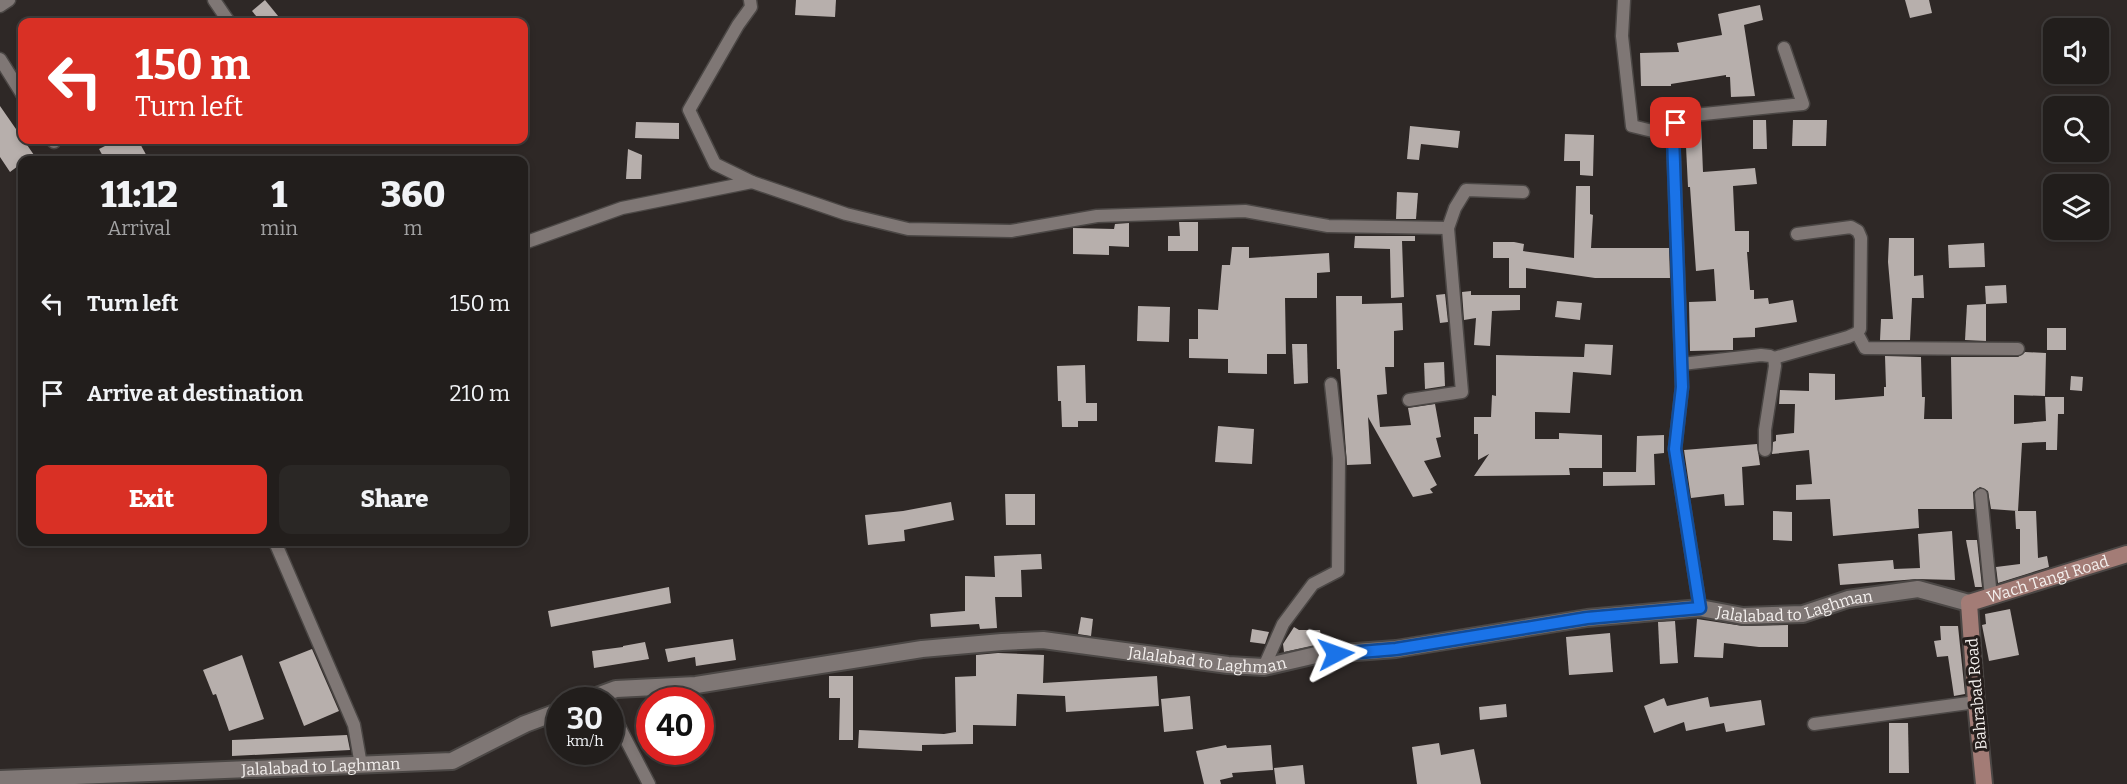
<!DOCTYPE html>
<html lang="en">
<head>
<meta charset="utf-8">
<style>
  :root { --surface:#221e1c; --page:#2a2725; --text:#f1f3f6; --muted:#a2a2a3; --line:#3f3c3b; --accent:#d93025 }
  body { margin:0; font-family:Bitter,serif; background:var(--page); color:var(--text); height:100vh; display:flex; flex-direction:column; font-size:22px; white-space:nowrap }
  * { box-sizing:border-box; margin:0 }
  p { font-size:20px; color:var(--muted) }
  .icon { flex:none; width:33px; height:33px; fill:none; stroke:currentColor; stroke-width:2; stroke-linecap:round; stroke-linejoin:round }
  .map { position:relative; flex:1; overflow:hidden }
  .panel { position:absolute; left:18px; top:156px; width:510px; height:390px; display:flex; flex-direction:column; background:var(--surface); border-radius:12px; box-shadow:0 3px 9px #0003,0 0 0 2px var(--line) }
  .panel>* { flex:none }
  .banner { position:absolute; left:18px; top:18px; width:510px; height:126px; border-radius:12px; box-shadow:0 3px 9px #0003,0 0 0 2px var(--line); background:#d93025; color:#fff; overflow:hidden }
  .controls { position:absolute; left:2043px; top:18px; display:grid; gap:12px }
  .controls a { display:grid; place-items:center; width:66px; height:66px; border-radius:12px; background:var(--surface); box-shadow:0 3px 9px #0003,0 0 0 2px var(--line); font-size:30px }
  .speed { position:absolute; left:546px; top:687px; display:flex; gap:12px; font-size:30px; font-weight:700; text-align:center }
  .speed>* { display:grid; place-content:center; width:78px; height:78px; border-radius:50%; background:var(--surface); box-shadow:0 3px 9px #0003,0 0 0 2px var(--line); line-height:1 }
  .speed small { font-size:15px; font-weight:400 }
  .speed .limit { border:9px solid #d22; background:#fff; color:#111 }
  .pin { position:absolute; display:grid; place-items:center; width:51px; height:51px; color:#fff; margin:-26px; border-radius:12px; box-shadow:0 3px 9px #0006 }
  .me { position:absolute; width:66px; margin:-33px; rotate:86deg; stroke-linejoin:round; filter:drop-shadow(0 0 4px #0008) }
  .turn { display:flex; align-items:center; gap:21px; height:126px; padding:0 18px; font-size:27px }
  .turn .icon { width:78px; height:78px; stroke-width:2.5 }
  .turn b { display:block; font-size:42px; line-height:51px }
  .eta { display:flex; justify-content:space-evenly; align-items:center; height:102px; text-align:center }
  .eta b { font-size:36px; font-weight:800; line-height:42px }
  .action { display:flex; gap:12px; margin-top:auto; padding:12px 18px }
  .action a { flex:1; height:69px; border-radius:12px; background:var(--accent); color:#fff; font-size:24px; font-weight:800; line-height:69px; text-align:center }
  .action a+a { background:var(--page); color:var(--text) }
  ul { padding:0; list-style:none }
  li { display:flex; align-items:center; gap:18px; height:90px; padding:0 18px }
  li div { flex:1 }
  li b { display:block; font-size:22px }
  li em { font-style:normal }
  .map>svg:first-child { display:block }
</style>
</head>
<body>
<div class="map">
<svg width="2127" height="784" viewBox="0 0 2127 784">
  <rect width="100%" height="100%" fill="#2e2826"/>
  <g fill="#b7afac">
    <path d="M265,0l18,22h-22l-9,-11z"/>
    <path d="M796,0h40l-1,17 -40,-2z"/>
    <path d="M1905,0h24l3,13 -22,5z"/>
    <path d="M1760,5l3,15 -19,5 11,71 -24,1 -1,-20h-4v-2l-55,9v2h-30l-1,-33 39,-1 -2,-9 45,-8 -4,-21z"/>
    <path d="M0,106l34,49 -7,5h-5v3l-12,9 -10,-15z"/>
    <path d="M1753,120h13l1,29h-14z"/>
    <path d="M1793,120h34l-1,26h-34z"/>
    <path d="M636,122l43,1v16l-44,-1z"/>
    <path d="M1701,123l2,49 52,-4 2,16 -24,2 2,45h14v21h-2l3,38h4v9l14,-1 1,6 24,-4 4,22 -42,6v9l-22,1v12l-43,1 -1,-49 27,-1 -2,-32 -18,2 -6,-84h-2l-3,-61z"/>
    <path d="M1410,126l50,5 -2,17 -37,-4 -2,16 -12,-1z"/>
    <path d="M1565,134l29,1 -1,41 -13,-1v-14h-16z"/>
    <path d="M117,140h21l11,20h-44l-6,-11z"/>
    <path d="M628,149l14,6 -1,24h-15z"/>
    <path d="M1576,186h14v28l3,1 -2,33h78l1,30h-75l-69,-10v20h-17v-30h-16v-16h21l10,2 -1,7 51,7z"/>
    <path d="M1397,192l21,1 -2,26h-20z"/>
    <path d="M1179,222h19v29h-30v-15h12z"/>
    <path d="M1129,223v24l-20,-1v9l-36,-1v-26l41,1 1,-5z"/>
    <path d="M1355,236h60v5h-13l2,56 -13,1 -1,-49 -36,-1z"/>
    <path d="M1889,238h25v38l9,-1 1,23h-12l-2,42h-30l1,-21h12l-5,-57z"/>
    <path d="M1984,243l1,24 -36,1 -1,-23z"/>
    <path d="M1232,247h17v11l80,-5 1,19 -13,1v25h-32l1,56h-19v20l-39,-1v-14l-39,-1v-19h9v-30l20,1 4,-45h8z"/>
    <path d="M2006,285l1,18 -21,1 -1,-18z"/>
    <path d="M1471,291v4h49v15l-28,1 -2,35 -16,-1 2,-27 -12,2 -2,-28z"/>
    <path d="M1445,294l3,28 -8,1 -4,-28z"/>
    <path d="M1336,296h26v8l40,-1 1,27 -9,1v36h-9l2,27 -10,1 3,32 31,-2 -3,-17 27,-4 6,33 -5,1 5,19 -17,4 13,24 -7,4 3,4 -20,4 -45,-80 3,47 -24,1 -7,-96h-3z"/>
    <path d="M1557,301l25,2 -2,17 -25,-3z"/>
    <path d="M1986,304v37l-21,-1 2,-35z"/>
    <path d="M1138,306l32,1 -1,35 -32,-1z"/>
    <rect x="2047" y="328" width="19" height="22"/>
    <path d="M1292,344h15l1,39 -14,1z"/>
    <path d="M1585,344l28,1 -2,30 -38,-3 -3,41 -35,-1v27h24v-6l43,2v33h-33l1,7 -96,1 15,-22 -11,6v-26h-4v-17h17l1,-22 4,1v-41l88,2z"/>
    <path d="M2025,352l21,1 -1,43 -31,-1v29l32,-3 -1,-24h19v17h-6l-1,36h-11v-8l-24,1 -4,68 -27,-2 -3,-18 -8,-4 -7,5 1,17h-56l1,19 -86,8 -3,-37 -34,1v-15l16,-1 -3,-34 -37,4 1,-12 3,-1v-6l18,-2 1,-29h-16l1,-14 29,1v-18l26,1v26l49,-4v-9h2l-1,-31 36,1 1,40h3l-1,22h28l-1,-62h67z"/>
    <path d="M1444,362l1,24 -20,3 -1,-26z"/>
    <path d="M1085,365l1,38h11v18h-19v6h-16l-1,-26h-3l-1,-35z"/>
    <path d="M2071,376l12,1 -1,14 -12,-1z"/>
    <path d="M1218,426l36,3 -2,35 -37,-2z"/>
    <path d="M1664,435v18l-10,1 1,31 -52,1v-14h33l1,-36z"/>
    <path d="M1757,444l3,21 -18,2 2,38 -19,1 -1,-12 -33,4 -7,-48z"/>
    <path d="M1005,494h30v31h-29z"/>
    <path d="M951,502l3,18 -50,10 1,11 -37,4 -3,-30 38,-4z"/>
    <path d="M1773,511l19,1v29l-19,-1z"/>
    <path d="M2015,511h21l2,47 9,-2 2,11 -51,16 -2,-16 24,-3v-35h-4z"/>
    <path d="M1952,531l3,49 -38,-1 -77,6 -2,-21 55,-4 1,9 26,-1 -2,-34z"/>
    <path d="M1966,540h11l5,47h-7z"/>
    <path d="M1041,554l1,15 -21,1 1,27h-27l2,31 -17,1 -1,-5 -48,3 -1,-13 35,-3v-35l30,1 -1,-21z"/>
    <path d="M669,587l2,16 -120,24 -3,-16z"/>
    <path d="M2010,609l9,46 -30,6 -7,-36 4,-1 -1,-10z"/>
    <path d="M1081,617l12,2 -2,17 -13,-2z"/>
    <path d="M1697,619l46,7 45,-1v22h-29l-35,-4 -1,15 -29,-1z"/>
    <path d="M1675,621l3,42 -18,1 -2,-42z"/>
    <path d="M1940,626h18l7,68 -11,2 -6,-40 -11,1 -3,-16 7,-1z"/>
    <path d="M1294,627l5,3h21l2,14 -38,8 -1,-8z"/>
    <path d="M1252,629l17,3 -4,12 -15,-2z"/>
    <path d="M1610,633l3,39 -44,3 -3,-38z"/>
    <path d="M733,639l3,21 -40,6 -1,-9 -27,5 -3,-13z"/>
    <path d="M645,642l4,17 -55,9 -2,-17 31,-4v-1z"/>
    <path d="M312,649l27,62 -35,15 -25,-64z"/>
    <path d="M998,653l46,2 -1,28 114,-7 2,30 -93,6 -1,-16 -48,-2 -1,32 -43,-1v19l-51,1v6l-64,-3 1,-18 85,4 12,-2 -1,-55 21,-1v-21z"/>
    <path d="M242,655l22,64 -35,12 -13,-37 -3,1 -10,-25z"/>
    <path d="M829,676h24v64h-14l1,-42h-11z"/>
    <path d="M1190,696l3,33 -29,3 -3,-33z"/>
    <path d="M1708,697l2,10 51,-7 4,25 -39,7 -2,-9 -38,8 -2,-9 -30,11 -10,-27 20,-8 3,8z"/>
    <path d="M1506,704l1,13 -27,3 -1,-13z"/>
    <path d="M1889,723h19l1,50h-20z"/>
    <path d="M347,735l3,15 -118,6v-16z"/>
    <path d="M1439,743l2,12 33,-6 7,35h-64l-5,-37z"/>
    <path d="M1226,745l1,3 44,-3 2,25 -41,3 1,4 -13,3 1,4h-17l-8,-33z"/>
    <path d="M1303,765l2,19h-29l-2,-16z"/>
  </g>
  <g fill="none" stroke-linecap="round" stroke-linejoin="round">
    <g stroke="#4b4745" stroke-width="15">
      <g id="minor">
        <path d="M214,0l15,22"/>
        <path d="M1624,0l-2,36 10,90 41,10 9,251 -7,62 25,159"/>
        <path d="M0,6l9,-6"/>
        <path d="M0,59l22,35"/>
        <path d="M1673,136l3,-13 8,-7 119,-12 -19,-56"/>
        <path d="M52,140l2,2"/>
        <path d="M752,182l94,32 62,15 103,2 86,-15 148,-5 83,15 120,2"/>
        <path d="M524,243l98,-35 130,-26 -37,-18 -26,-54 49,-85 13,-18 -1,-7"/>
        <path d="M1857,333l8,15 153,1"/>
        <path d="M1774,358l74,-21 9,-4 3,-4 1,-91 -3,-7 -7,-4 -54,7"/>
        <path d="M1682,364l79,-9 9,1 4,2 1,8 -10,64v20"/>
        <path d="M1409,400l53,-8 -14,-164 7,-20 11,-18 57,2"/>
        <path d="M1981,495l10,102"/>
        <path d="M275,542l79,183 7,40"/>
        <path d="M1264,667l19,-43 30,-40 25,-13 1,-113 -8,-74"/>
        <path d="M610,709l39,75"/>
        <path d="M1814,724l162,-22"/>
      </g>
    </g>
    <g stroke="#4b4745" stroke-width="20">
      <g id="tertiary">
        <path id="s1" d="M586,700l30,-11 80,-4 226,-36 80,-7 41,-2 185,25 36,2 52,-12 80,-6 191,-31 113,-10 43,8 60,-2 45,-15 70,-10 51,14"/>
        <path id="s2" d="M0,779l452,-18 73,-37 35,-13"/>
      </g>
    </g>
    <g stroke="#4b4745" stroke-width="20">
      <g id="secondary">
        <path id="s3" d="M1984,784l-8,-82 -7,-99 158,-49"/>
      </g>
    </g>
    <use href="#minor" stroke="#7f7775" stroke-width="12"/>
    <use href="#tertiary" stroke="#7f7775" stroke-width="16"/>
    <use href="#secondary" stroke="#a37c76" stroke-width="16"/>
  </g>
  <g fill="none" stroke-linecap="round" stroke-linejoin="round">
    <g stroke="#114b97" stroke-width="15">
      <path id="route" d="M1336,654l60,-5 191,-31 113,-10 -25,-159 7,-62 -9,-251 3,-13"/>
    </g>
    <use href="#route" stroke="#1a73e8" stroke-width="10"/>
  </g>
  <g text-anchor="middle" stroke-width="6" stroke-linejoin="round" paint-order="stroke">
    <g font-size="16" fill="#f4f0ee" stroke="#251e1c">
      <text dy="6" stroke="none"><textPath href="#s3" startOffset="264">Wach Tangi Road</textPath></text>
      <text dy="6" stroke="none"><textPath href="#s1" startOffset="1222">Jalalabad to Laghman</textPath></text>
      <text dy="6" stroke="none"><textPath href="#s1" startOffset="628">Jalalabad to Laghman</textPath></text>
      <text transform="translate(1976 694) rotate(-95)" y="6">Bahrabad Road</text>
      <text dy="6" stroke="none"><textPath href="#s2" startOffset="321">Jalalabad to Laghman</textPath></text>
    </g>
  </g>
</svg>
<div class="controls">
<a><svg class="icon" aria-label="sound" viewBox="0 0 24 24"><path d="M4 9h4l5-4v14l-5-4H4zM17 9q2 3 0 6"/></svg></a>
<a><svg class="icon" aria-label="search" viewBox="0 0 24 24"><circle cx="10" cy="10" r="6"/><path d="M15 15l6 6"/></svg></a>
<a><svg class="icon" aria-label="layers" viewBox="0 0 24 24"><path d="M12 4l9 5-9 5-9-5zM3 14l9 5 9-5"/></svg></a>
</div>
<div class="speed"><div>30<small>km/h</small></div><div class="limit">40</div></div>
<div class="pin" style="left:1676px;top:123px;background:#d93025"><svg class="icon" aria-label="arrive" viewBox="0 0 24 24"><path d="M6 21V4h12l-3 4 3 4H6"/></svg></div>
<svg class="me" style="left:1336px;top:654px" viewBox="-20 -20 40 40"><path d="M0-17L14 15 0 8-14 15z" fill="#1a73e8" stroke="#fff" stroke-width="4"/></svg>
<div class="banner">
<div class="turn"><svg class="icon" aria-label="left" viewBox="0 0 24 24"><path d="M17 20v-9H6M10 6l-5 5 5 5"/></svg><div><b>150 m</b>Turn left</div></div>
</div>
<section class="panel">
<div class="eta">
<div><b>11:12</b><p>Arrival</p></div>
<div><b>1</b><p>min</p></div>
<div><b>360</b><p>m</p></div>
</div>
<ul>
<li><svg class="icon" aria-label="left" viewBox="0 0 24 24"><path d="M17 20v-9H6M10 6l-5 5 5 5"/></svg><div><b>Turn left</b></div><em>150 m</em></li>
<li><svg class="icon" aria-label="arrive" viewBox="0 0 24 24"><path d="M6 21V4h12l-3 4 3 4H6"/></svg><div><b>Arrive at destination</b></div><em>210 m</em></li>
</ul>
<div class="action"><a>Exit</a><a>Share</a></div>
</section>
</div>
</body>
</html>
